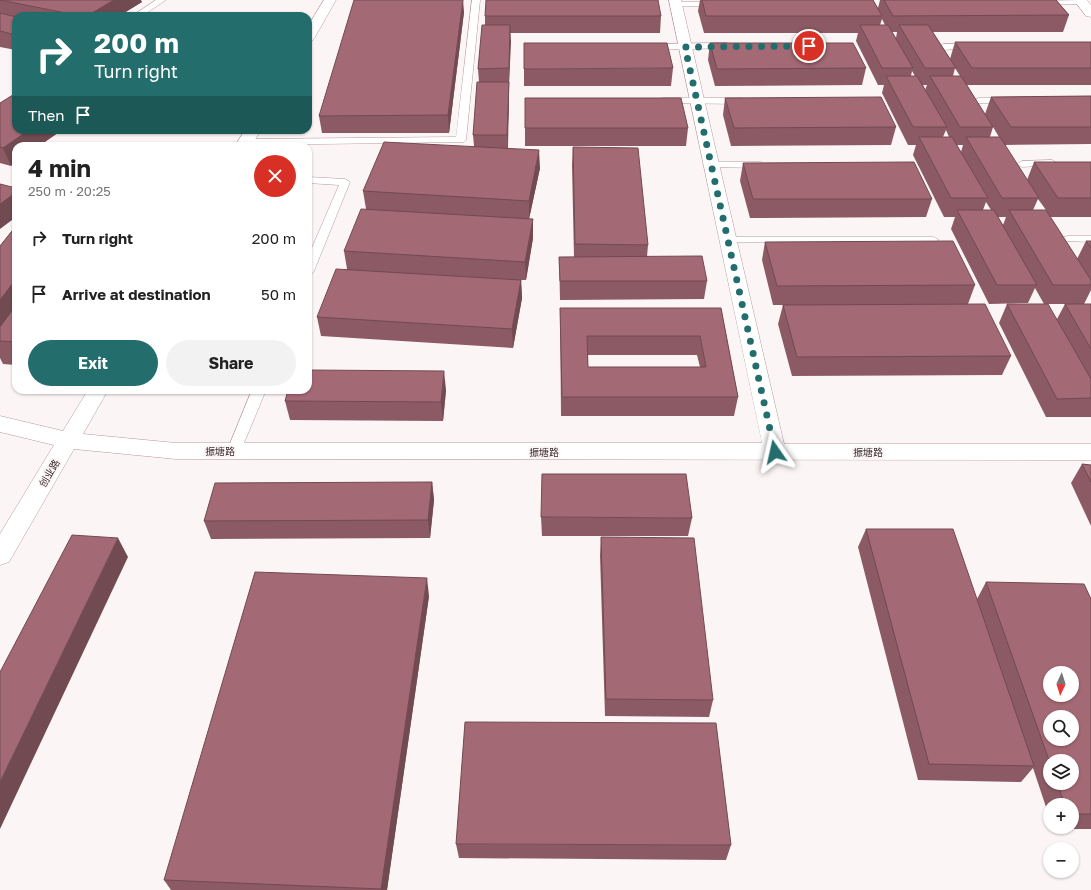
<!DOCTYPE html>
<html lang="en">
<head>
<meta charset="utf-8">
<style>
  :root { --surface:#fff; --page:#f2f2f2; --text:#222; --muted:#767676; --accent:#236e6c }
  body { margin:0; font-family:"Golos Text","Noto Sans SC",sans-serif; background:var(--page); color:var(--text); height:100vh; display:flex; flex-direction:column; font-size:15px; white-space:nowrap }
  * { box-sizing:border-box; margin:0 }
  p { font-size:13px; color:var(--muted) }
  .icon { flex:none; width:22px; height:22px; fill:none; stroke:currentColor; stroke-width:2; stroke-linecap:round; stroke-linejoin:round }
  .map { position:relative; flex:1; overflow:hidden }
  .side { position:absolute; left:12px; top:142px; width:300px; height:252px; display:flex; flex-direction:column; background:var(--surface); border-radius:12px; box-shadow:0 1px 3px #0004 }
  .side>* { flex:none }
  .banner { position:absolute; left:12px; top:12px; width:300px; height:122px; border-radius:12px; box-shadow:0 1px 3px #0004; background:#236e6c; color:#fff; overflow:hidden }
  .needle { width:26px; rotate:184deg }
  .fabs { position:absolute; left:1043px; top:666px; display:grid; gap:8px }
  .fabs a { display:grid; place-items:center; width:36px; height:36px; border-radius:50%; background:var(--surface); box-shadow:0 1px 3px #0004; font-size:20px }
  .pin { position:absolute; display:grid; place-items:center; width:34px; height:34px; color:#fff; margin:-17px; border:2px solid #fff; border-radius:50%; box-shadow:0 1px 4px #0007 }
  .me { position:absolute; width:44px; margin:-22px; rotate:349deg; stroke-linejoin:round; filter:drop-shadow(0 0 3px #0008) }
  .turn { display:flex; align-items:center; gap:14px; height:84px; padding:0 16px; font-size:18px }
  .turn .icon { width:52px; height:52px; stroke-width:2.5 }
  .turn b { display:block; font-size:28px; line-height:34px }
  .then { display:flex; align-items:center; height:38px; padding:0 16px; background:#0003; gap:8px; font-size:15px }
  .round { display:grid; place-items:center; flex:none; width:42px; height:42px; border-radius:21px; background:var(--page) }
  .summary { display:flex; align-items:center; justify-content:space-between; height:68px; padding:0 16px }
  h1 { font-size:24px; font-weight:700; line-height:30px }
  .primary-button { display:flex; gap:8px; margin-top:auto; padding:8px 16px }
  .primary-button a { flex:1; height:46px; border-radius:24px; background:var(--accent); color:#fff; font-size:16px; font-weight:700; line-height:46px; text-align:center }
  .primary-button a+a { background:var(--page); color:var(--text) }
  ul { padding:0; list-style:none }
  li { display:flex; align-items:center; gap:12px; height:56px; padding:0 16px }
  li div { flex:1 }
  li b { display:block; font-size:15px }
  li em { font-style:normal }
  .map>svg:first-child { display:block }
</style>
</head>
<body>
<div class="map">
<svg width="1091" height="890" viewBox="0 0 1091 890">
  <rect width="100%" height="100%" fill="#fcf5f6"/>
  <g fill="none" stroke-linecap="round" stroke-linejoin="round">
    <g stroke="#b6999e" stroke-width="1">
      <g id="lane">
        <path d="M156,0h10l-24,16h-10z"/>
        <path d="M472,0h8l-14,140 -2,2 -218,3 -5,-3 5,-3 210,-2z"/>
        <path d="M1084,0l2,2 -4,2 -42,1 -4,-2 4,-2z"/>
        <path d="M673,2h44l4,2 -4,2h-44z"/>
        <path d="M727,43l4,3 -1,2 -80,2 -4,-3 4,-3z"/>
        <path d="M973,43l4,3 -1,2 -33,2 -4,-3 4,-3z"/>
        <path d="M663,98h79l5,3 -5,3 -82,-1 -2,-2 2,-2z"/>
        <path d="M979,98h30l5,3 -5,3 -33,-1 -2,-2 2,-2z"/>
        <path d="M1052,160l5,3 -1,2 -34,2 -5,-3 5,-3z"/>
        <path d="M711,162h50l5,3 -5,3 -54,-1 -1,-2 1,-2z"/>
        <path d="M308,177l37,2 5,3 -36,89 -2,3 -4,1v-18l31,-72 -31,-2z"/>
        <path d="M1068,236h23v6l-27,-1 -2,-2 2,-2z"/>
        <path d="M728,237h205l6,3 -6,3 -209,-1 -2,-2z"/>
        <path d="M252,390h14l-27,65 -5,1 -5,-1 -2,-4z"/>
      </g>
    </g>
    <g stroke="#b6999e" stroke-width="1">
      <g id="street">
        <path d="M324,0h12l-21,37 -2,3 -5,1v-15z"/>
        <path d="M669,0h12l103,444h307v16l-915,-1 -102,-10 -65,113 -9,3v-31l54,-89 -54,-13v-16l63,15 25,-41h20l-25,44 93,9h586z"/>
        <path d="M1074,0h13l4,5v12l-5,-1z"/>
        <path d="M245,130h16l-10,16h-16z"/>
      </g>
    </g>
    <use href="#lane" fill="#fff" fill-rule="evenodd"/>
    <use href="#street" fill="#fff" fill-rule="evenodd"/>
  </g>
  <g fill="#8c5a64" fill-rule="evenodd">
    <path d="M0,0l142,2 -23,14h-103v34l-16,-3z"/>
    <path d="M700,0h173l5,8 2,-8h176l13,15 -6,17h-130l17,27 5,-17h136v43h-124l18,29 6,-17 100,-1v48l-87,1 23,35 7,-18h57v55h-41l27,42 9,-18h5v49l-7,14h-40l-9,-16 -7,15 -39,1 -38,-75 4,-12h-11l-31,-62 3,-10h-8l-26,-52 2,-8h-6l-22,-44 2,-8h-154l-6,-22zM882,19l3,6h-5zM892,32h5l-1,6zM955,68l5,8h-7zM912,71l3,5h-4zM923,85h4l-2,5zM993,127l6,10h-9zM946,130l3,7h-6zM957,145h6l-2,7zM1038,199l8,11h-13zM986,202l5,8h-8zM998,217h8l-3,8z"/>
    <path d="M464,12l-15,121h-127l-3,-17z"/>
    <path d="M485,16h176l-1,17h-150l-1,52v15l-1,48 32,20 -11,51h4v19l-7,42h-5l1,18 -9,50 -192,-12 -4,-19 30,-48 -3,-18 22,-42 -3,-18 111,-45 -1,-11 6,-53 -1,-13 7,-44z"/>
    <path d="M710,43l156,25 -4,17 -147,1 -7,-26z"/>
    <path d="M673,68l-2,18h-147v-17z"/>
    <path d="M725,98l171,29 -5,18 -160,1 -8,-31z"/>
    <path d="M0,103l62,27 -23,16h-23l-5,20 -11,-3z"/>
    <path d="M525,128h163l-2,18h-161z"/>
    <path d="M573,147l75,98 -1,12 60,24 -3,18 -144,1 -1,-43h15l-2,-92z"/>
    <path d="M743,163l189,36 -6,18 -176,1 -10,-37z"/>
    <path d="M16,226v139l-13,-1 -3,-6v-112z"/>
    <path d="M765,242l210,43 -7,19 43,52 -9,19 -210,1 -14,-52 5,-19h-10l-11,-45z"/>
    <path d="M1007,304l50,15 8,-15h26v113h-45l-47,-94z"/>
    <path d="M560,308h161l17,89 -4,19h-173zM588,355h109l3,12h-112z"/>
    <path d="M446,390l-3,31 -153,-1 -5,-19z"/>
    <path d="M1082,464l9,1v61l-20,-43z"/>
    <path d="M432,482l2,18 -4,38 -219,1 -7,-18z"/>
    <path d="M541,517l151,1 -4,18h-146z"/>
    <path d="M866,529l111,70 9,-17 105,17v230h-38v-2h19v-22h-22v14l-17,-51 -12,14 -103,-2 -60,-233zM1050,761l22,22h-22z"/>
    <path d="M601,537l112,163 -4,17 -104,-1 -5,-161z"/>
    <path d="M429,596l-42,294h-216l-7,-10z"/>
    <path d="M456,844l275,1 -5,15 -267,-2z"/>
  </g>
  <g fill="#724a51">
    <path d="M114,0h27l1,2 -23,14h-32z"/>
    <path d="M463,0l1,12 -15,121 -1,-18z"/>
    <path d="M510,25l1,17 -2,43v-17z"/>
    <path d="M509,82v18l-2,52v-17z"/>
    <path d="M29,130h33l-23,16h-23v16l-5,4 -8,-18z"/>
    <path d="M539,150l1,18 -11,51v-18z"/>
    <path d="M16,192v25l-16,12v-25z"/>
    <path d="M533,219v19l-7,42 -1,-18z"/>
    <path d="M16,279v31l-16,22v-32z"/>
    <path d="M521,280l1,18 -9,50 -1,-19z"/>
    <path d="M444,371l2,19 -3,31 -2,-19z"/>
    <path d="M432,482l2,18 -4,38 -2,-18z"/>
    <path d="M118,538l10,19 -128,272v-47z"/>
    <path d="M427,578l2,18 -42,294h-6v-1z"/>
  </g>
  <g fill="#a36974" stroke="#724a51" fill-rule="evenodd">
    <path d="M0,0h114l-27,16h-6z"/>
    <path d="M354,0h109l-15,115 -129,1z"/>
    <path d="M486,0h172l3,16h-176z"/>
    <path d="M702,0h171l9,16h-176z"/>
    <path d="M884,0h172l13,15 -176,1z"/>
    <path d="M0,13l16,4v18l-16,-4z"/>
    <path d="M482,25h28l-1,43 -31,1z"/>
    <path d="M860,25h28l25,43h-31z"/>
    <path d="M899,25h29l28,43h-31z"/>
    <path d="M955,42h136v26h-119z"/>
    <path d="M524,43h143l6,25 -149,1z"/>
    <path d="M710,43h143l13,25 -149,1z"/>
    <path d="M886,76h31l30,51h-34z"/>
    <path d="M930,76h31l32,51h-33z"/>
    <path d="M477,82h32l-2,53h-34z"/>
    <path d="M16,93v37h13l-26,18 -3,-1v-44z"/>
    <path d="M1091,96v31h-80l-20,-30z"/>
    <path d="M881,97l15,30 -162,1 -9,-30z"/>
    <path d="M525,98h156l7,30h-163z"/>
    <path d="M919,137h33l36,61h-37z"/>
    <path d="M966,137h34l39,61h-37z"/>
    <path d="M384,142l155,8 -10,51 -166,-10z"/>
    <path d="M573,147l65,1 10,97 -73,-1z"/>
    <path d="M914,162l18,37h-179l-10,-36z"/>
    <path d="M1034,162h57v36h-33z"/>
    <path d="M0,184l16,4v4l-16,12z"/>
    <path d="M361,209l172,10 -8,43 -181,-11z"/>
    <path d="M957,210h37l43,75h-40z"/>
    <path d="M1009,210h37l45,70v5h-38z"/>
    <path d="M16,226v53l-16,21v-54z"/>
    <path d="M953,241l22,44 -198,1 -12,-44z"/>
    <path d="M1086,241h5v7z"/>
    <path d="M702,256l5,25h-147l-1,-24z"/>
    <path d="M336,269l185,11 -9,49 -195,-12z"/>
    <path d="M985,304l26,52 -214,1 -14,-52z"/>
    <path d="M1007,304h41l43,75v19l-34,1z"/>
    <path d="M1065,304h26v45z"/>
    <path d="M16,305v37l-16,-1v-14z"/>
    <path d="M560,308h161l17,89h-176zM587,336h113l6,31h-118z"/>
    <path d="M308,370l136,1 -3,31 -156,-1 3,-11h20z"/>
    <path d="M1082,464l9,1v17z"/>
    <path d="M542,474h144l6,44 -151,-1z"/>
    <path d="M432,482l-4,38 -224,1 11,-38z"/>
    <path d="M866,529h87l81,237 -105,-2z"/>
    <path d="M72,535l46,3 -118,244v-110z"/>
    <path d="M601,537l93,1 19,162 -107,-1z"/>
    <path d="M255,572l172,6 -46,311 -217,-9z"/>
    <path d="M986,582l98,2 7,15v215h-19v-9h-7l-8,-22h15v-22h-22v2zM1050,673h22v22h-22zM1050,717h22v22h-22z"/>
    <path d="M465,722l251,1 15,122 -275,-1z"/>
  </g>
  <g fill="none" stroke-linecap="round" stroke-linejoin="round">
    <path stroke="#236e6c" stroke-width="7" stroke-dasharray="0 12.6" d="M775,452l-90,-405 124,-1"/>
  </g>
  <g text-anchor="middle" stroke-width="4" stroke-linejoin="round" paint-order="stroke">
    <g font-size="10" fill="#382c2e" stroke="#fcf5f6">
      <text x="220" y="455">振塘路</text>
      <text x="544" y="456">振塘路</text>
      <text x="868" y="456">振塘路</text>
      <text transform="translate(49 473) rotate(-59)" y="4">创业路</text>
    </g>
  </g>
</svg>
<div class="fabs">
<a><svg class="needle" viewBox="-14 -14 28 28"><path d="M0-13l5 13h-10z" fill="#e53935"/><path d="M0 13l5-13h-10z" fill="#767676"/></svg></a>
<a><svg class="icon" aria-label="search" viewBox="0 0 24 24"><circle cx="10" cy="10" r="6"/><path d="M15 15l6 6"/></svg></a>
<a><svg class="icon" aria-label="layers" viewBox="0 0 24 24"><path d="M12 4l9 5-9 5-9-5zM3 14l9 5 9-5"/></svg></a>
<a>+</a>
<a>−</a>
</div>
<div class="pin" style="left:809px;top:46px;background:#d93025"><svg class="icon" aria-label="arrive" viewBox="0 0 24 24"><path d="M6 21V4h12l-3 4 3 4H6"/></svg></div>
<svg class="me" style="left:775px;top:452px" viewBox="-20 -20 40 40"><path d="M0-17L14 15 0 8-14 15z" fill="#236e6c" stroke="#fff" stroke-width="4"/></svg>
<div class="banner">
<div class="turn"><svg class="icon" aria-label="right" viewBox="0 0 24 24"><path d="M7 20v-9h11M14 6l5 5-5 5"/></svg><div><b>200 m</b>Turn right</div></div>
<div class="then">Then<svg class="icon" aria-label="arrive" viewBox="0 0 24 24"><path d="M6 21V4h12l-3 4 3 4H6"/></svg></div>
</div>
<section class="side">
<div class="summary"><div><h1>4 min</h1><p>250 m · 20:25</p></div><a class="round" style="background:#d93025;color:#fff"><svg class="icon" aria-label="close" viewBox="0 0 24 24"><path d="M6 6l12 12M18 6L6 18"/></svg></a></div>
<ul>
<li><svg class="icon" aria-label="right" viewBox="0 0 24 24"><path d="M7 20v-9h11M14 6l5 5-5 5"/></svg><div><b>Turn right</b></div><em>200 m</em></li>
<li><svg class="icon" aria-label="arrive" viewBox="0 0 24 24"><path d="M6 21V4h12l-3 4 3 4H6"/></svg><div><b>Arrive at destination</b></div><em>50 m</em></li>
</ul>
<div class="primary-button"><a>Exit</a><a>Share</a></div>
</section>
</div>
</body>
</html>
